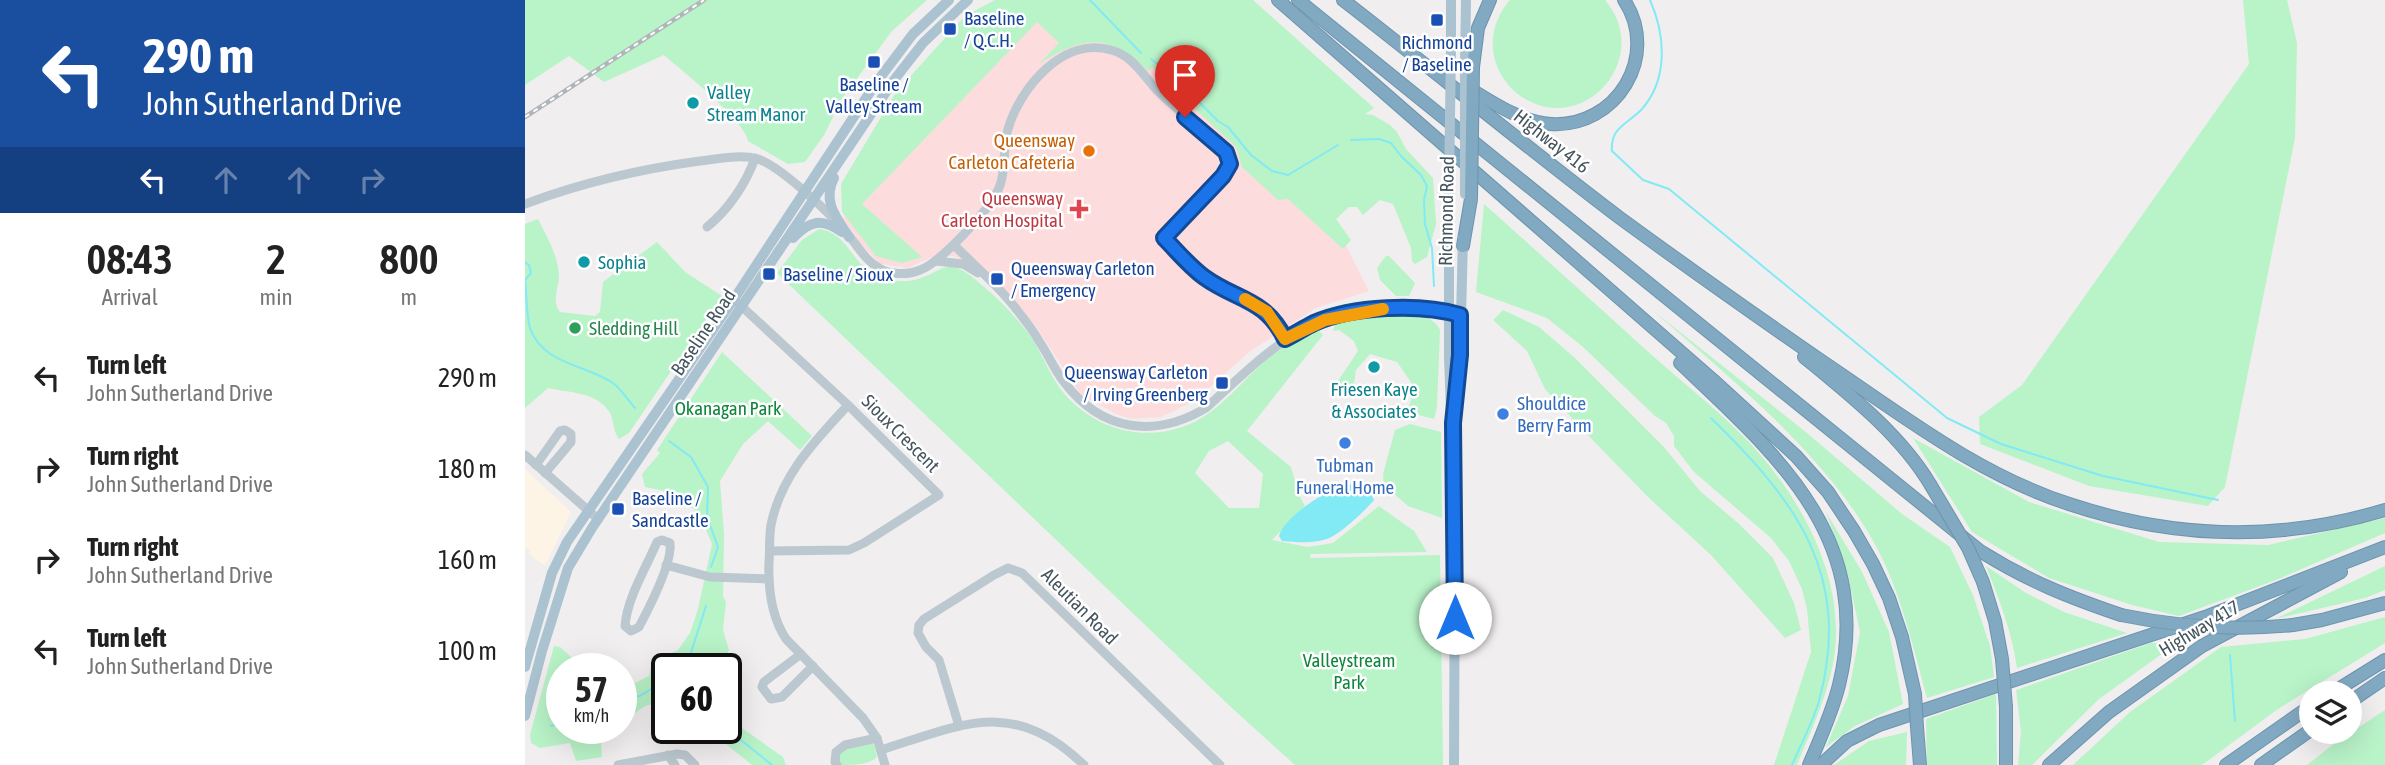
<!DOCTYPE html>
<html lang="en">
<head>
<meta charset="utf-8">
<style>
  :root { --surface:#fff; --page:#f2f2f2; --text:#222; --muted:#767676 }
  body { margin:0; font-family:"Asap Condensed",sans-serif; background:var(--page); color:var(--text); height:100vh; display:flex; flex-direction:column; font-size:26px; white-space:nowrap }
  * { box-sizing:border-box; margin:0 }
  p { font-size:23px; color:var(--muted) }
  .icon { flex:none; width:38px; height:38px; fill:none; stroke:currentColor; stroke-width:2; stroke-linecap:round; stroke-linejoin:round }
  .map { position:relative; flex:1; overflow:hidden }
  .sheet { display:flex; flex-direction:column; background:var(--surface); width:525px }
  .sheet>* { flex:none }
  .banner { background:#1a4fa0; color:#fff; overflow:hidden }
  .buttons { position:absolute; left:1774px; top:681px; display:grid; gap:14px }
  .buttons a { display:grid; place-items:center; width:63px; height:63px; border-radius:50%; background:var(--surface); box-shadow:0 7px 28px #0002; font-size:35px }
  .speed { position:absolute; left:21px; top:653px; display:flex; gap:14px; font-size:35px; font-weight:700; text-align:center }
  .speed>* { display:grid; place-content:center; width:91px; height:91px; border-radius:50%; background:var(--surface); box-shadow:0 7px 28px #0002; line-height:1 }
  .speed small { font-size:18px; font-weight:400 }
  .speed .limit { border:4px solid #111; border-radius:10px; background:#fff; color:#111 }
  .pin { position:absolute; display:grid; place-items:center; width:60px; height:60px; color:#fff; margin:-72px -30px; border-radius:50% 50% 50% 0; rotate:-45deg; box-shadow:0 0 7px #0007 }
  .pin .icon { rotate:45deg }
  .me { position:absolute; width:77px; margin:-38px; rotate:0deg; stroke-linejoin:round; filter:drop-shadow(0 0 5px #0008) }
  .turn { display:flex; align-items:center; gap:24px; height:147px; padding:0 28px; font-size:32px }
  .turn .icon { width:91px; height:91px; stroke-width:2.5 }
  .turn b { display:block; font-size:49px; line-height:60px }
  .lanes { display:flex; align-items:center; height:66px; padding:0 28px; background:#0003; justify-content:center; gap:35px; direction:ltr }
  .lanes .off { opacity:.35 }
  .eta { display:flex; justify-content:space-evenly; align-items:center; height:119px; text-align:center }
  .eta b { font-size:42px; font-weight:600; line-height:49px }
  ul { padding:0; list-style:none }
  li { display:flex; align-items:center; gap:21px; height:91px; padding:0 28px }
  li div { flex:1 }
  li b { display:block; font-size:26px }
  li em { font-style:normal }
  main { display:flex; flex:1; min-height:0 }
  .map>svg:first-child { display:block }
</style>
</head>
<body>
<main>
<section class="sheet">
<div class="banner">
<div class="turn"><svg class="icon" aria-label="left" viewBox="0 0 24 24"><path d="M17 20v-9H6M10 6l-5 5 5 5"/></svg><div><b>290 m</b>John Sutherland Drive</div></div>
<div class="lanes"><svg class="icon" aria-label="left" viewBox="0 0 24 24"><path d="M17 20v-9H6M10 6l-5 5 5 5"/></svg><svg class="icon off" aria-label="ahead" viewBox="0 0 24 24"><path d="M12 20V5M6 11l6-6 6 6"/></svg><svg class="icon off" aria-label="ahead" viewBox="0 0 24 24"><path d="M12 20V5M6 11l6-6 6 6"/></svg><svg class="icon off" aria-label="right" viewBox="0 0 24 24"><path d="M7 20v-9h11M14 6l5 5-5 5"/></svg></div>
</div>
<div class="eta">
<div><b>08:43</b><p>Arrival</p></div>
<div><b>2</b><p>min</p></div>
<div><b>800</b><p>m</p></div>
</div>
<ul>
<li><svg class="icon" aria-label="left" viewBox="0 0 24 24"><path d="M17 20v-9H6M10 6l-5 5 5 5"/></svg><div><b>Turn left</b><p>John Sutherland Drive</p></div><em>290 m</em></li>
<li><svg class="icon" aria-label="right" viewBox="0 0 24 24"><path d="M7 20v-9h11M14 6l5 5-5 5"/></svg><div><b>Turn right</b><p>John Sutherland Drive</p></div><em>180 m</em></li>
<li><svg class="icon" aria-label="right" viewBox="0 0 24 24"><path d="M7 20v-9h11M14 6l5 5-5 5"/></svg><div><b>Turn right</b><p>John Sutherland Drive</p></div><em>160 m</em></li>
<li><svg class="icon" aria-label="left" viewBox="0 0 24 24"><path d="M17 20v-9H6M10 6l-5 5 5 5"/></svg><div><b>Turn left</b><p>John Sutherland Drive</p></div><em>100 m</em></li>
</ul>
</section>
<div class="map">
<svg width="1860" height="765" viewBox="0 0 1860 765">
  <rect width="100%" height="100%" fill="#f1eeef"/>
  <path fill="#fef4e6" d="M0,469l46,43 -26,54 -16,-12 1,-3 -5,-4z"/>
  <path fill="#fddcde" d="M505,10l64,20 85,49 160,153 30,59 -53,17 -67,44 -53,48 -35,17 -29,2 -16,-5 -35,-19 -44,-67 -46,-54 -38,-18 -21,1 -24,11 -28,-4 -19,-20 -18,-25 7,-21z"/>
  <g fill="#b9f3c8" fill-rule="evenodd">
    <path d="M0,0h402l-35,31 -57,77 -2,9 -9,18 -19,27 -17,2 -40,-23c-3,-21 -66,-70 -84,-86l-60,27 -35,-26 -44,29z"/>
    <path d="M470,0h258l121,108 -9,6 8,1 17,10 7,7 9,17 27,29 3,46 -9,33 -12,7 -3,-3 -1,-13 -18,-44 -13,-4 -17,15 -6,-8h-8l-13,12 15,21 -8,9 -55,-50 -10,1 -36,-33 -6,-20 -43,-40c-7,-17 -26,-29 -40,-40l-5,4c-40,-39 -64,-35 -109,-7l20,-21 -22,-21 -175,182 60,53 -20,6 -26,-7 -34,-44 -1,-28 55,-92 69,-76z"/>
    <path d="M985,0h95c50,59 -24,140 -86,95 -11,-8 -20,-21 -24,-35 -6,-21 0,-43 15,-60z"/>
    <path d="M1718,0h44l10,43 -2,95 -70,349 -17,19 -119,-20 -109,-42 -1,-27 43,-32 227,-321z"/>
    <path d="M959,204c54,48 108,97 161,145 32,29 66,55 96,85 50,50 94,122 95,195 1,48 -21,92 -39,136h-23l37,-113 -4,-43 -5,-20 -13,-28 -18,-23 -77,-66 -20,-26v-10l-8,-13 -11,-7 -72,-69 -36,-29 -71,-26z"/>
    <path d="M13,219c9,18 20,36 21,57 0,11 -8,25 1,36l35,4 5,-4 3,-30 54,-40 28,30 37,24 -93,137 -10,6c-6,-8 -5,-18 -9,-26 -13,-22 -42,-20 -62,-25l-23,20v-184z"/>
    <path d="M294,229c26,3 32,30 51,43 17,11 39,12 56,4 8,-3 16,-10 25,-9 11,0 24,12 32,19 18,15 36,34 50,54 9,15 16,32 26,47 28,38 77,56 123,40 34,-11 56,-42 82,-65 15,-13 32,-22 50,-31h5l4,4 -76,96 44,36 8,28 6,11 -33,34 36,7 25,-4 46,-37 35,25 13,21 -116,2 -1,4 130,-3 3,210h-148l-62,-56 -456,-436 25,-33zM703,441l35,33 -4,34h-30l-34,-35 14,-22z"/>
    <path d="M861,256h3l26,27 -6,13h-13l-16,-16 -3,-12z"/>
    <path d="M1126,309l156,124 95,81 48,33 23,48 17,51 4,31 -67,21c-11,-40 -21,-83 -37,-122 -41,-103 -156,-195 -239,-267z"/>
    <path d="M978,310l36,17 36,31 88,88 37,45 38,32 35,35 21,45 7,27 -16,8 -74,-83 -62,-57 -67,-69 -37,-40 -18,-38 -34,-31z"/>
    <path d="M860,315c18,0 47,-4 55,15l-3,77 -3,12 -27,-7 8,-24 -18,-26 -27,-8 -14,16 -4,26 -8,1 -3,-10h-7l24,-36 -4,-10 -15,-11 -6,1 2,-7 29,-7z"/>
    <path d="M197,352l90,84 -12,14 -32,-29 -25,23 -23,37 4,53 -1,62 3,6 -3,28 6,20 -8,18h-54v32l-22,6 -19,13h-5v-36l10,2 18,-9 3,-14 26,-12 12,-17 8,-24 14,-65 -13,-31 -29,-21 -25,-5 -3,-13 18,-21 -3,-3z"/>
    <path d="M885,424l31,8 1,86 -34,-12 -24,-21 -1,-11 12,-44z"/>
    <path d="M1388,438l116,64 130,40 109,3 117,-27v15l-104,45 -102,38 -47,-11 -83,-27 -77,-46z"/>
    <path d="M1301,512l36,60 27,60 14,72 -48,22 -29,21 22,-51 12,-64 -12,-57z"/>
    <path d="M1461,566l40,27 38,19 63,21 -110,35c-5,-36 -18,-69 -31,-102z"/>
    <path d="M1860,566v24l-20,8 -90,21z"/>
    <path d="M1860,617v26l-107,66 -76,56h-129l57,-53 91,-65 84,-8z"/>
    <path d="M1626,643h26l-78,56 -67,66h-14l3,-33 -5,-42z"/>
    <path d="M29,646l6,1 23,21h-21v60h38l2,29 -26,4 -6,-18 -30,5 -9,-5 -1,-8z"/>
    <path d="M1471,694l1,71h-70l-1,-46z"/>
    <path d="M201,706l13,20 44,31 3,8h-34l-25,-20 -15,-17h14z"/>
    <path d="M1860,710v55h-78l28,-22z"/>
    <path d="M1382,732l-1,33h-72l35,-24z"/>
    <path d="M344,743l5,1 3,13c-9,8 -24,8 -36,8l-3,-5 1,-9z"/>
  </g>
  <path fill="#82eaf4" d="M835,482l7,3 7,15c-9,11 -35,35 -47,39 -15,5 -30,3 -45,2l-3,-5c4,-16 38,-40 54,-46 8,-4 18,-5 27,-8z"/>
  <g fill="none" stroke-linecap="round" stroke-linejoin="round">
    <g stroke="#82eaf4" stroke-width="2">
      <path d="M565,0l51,53"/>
      <path d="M1125,0c15,34 19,78 -8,109 -14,15 -32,18 -30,42l31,29 26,9 278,229 54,26 102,32 115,24"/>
      <path d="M626,59l23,18 44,44 10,6 23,28 21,16 16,4 50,-30"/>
      <path d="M826,140l28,-1 12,4 10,13 20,19 6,11 -3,14 1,24 7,24 2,38"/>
      <path d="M0,262l4,3 2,8 -6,7c2,15 1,34 5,48 13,37 55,36 83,55 8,6 15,17 22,25"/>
      <path d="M1186,418c85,83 142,157 108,283 -6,21 -18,43 -27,64"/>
      <path d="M144,441l22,16 17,30 -1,30 11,30 -7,20"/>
      <path d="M1705,655l5,66"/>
      <path d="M161,668l20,-62"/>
      <path d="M96,698l19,-2 27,-17"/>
      <path d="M26,726l11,-4"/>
      <path d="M201,728l46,37"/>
    </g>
    <g stroke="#6d94ae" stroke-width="14">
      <g id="highway">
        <path d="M753,0l435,380 83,76 32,36 26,39 19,33 16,34 13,39 13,57"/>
        <path d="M773,0l682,551c48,30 88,46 141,64"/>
        <path d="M818,0c93,72 183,147 277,218 67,49 135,97 203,144 79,53 154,112 246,142 105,35 210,38 316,6"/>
        <path d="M948,67l5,-39 12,-28"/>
        <path d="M942,87c25,15 53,35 84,37 65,4 110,-68 73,-124"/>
        <path d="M938,246l8,-47"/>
        <path d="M1279,357c45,37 96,77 126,127"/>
        <path d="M1155,363c96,91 195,175 159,322 -7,28 -19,54 -30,80"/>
        <path d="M1458,582l12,39 7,38"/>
        <path d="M1768,625l29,-5 63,-17"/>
        <path d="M1807,693l53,-33"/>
        <path d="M1825,702l35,-24"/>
        <path d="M1392,727l3,38"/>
        <path d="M1296,765l26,-24 32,-16 326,-108 180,-70"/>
        <path d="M1481,765v-58"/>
        <path d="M1524,765l60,-53 93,-66 139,-74"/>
        <path d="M1701,765l86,-60"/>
        <path d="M1736,765l51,-36"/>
      </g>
    </g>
    <g stroke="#bbc8cf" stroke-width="9">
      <path d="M0,204c56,-21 115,-35 175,-43 18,-2 40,-7 58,-2 24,8 75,57 92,78 9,11 16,24 29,31 11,7 29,7 41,2 20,-7 67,-58 77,-78 10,-18 5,-43 11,-63 12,-41 55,-93 103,-79 20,5 31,23 43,37 17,20 69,55 76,73l-7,15 -59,63c13,13 25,28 40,39 33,23 62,21 81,62"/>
      <path d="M182,227c21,-17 39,-43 48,-69"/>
      <path d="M429,245c21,21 46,42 63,65 8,10 16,20 22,31 9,13 15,28 25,41 37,49 90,57 142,26 64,-58 101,-101 195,-99 18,0 37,-1 54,4"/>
      <path d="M411,261l27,3 15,9"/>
      <path d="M213,303l110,102 91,90 -75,48 -15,7 -79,1"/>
      <path d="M323,405c-33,36 -67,70 -77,120 -2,11 -1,25 -2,37 -1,27 2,54 17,77l77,79 14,20 8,27"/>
      <path d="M0,455l73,64"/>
      <path d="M11,465l24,-34 5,-1 6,4v8l-26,31"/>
      <path d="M137,540l8,3c3,19 -22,67 -31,84l-8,4 -6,-5c2,-28 21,-58 32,-84z"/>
      <path d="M141,565l44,12 59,2"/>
      <path d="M276,654l-37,28 -2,5 9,12 11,-2 31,-31"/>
      <path d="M434,726l-20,-66 -13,-13 -8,-14 1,-8 5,-6 70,-44 14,-7 14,5 198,192"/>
      <path d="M356,750c82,-26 132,-53 203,15"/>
      <path d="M143,755l7,10"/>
      <path d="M93,765l59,-11 8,1 10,10"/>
      <path d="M312,765l-2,-3 1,-10 9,-7 32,-7"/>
    </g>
    <g stroke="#abc2d0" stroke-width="10">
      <path d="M926,50v-50"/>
      <path d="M940,61l1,-61"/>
      <path d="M309,178c-12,23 2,39 15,59"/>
      <path d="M924,183v173l6,168 -1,241"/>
      <path d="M268,238c17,-18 29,-20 49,-6"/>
      <path d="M931,389l4,-34 3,-117"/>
      <path d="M0,667l27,-94 15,-31 167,-243 142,-216 37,-49 36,-34"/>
      <path d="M0,716l17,-65 26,-83 24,-40 302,-448 29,-37 45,-43"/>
    </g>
    <use href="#highway" stroke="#82a9c2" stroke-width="12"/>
    <g stroke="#b0b5ba" stroke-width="4.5">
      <path id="rail" d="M0,117l179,-117"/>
    </g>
    <use href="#rail" stroke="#fff" stroke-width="2" stroke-dasharray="5" stroke-linecap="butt"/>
    <g stroke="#6d94ae" stroke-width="14" stroke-linecap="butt">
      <g id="highway-bridge">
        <path d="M946,199l2,-132"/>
        <path d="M1405,484l38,64 15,34"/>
        <path d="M1596,615c58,12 113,16 172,10"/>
        <path d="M1477,659l4,48"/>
        <path d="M1390,694l2,33"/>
      </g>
    </g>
    <g stroke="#abc2d0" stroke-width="10">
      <path d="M924,183l2,-133"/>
      <path d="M940,194v-133"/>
    </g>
    <use href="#highway-bridge" stroke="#82a9c2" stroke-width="12"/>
  </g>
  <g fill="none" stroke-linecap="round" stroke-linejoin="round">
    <g stroke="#114b97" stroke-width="18">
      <path id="route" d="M660,117l41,35 4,12 -7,12 -59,62c13,13 25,28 40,39 33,24 61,21 81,62 10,-5 19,-11 29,-16 39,-17 106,-20 146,-8v40l-7,68 2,195"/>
    </g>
    <use href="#route" stroke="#1a73e8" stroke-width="12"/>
    <path stroke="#f59e0b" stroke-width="12" d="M720,299l22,13 18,27 40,-19 58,-11"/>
  </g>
  <g fill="#1a4fb4" stroke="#fff" stroke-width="2.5">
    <rect x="905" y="13" width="14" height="14" rx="3.5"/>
    <rect x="418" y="22" width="14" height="14" rx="3.5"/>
    <rect x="342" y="55" width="14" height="14" rx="3.5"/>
    <rect x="237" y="267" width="14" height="14" rx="3.5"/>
    <rect x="465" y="272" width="14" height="14" rx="3.5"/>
    <rect x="690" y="376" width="14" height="14" rx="3.5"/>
    <rect x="86" y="502" width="14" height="14" rx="3.5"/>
  </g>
  <g fill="#0f9aa8" stroke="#fff" stroke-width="2.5">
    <circle cx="168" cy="103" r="7"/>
    <circle cx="59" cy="262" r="7"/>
    <circle cx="849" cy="367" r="7"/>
  </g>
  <circle fill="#e8710a" stroke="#fff" stroke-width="2.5" cx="564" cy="151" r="7"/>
  <path fill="#e0444e" stroke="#fff" stroke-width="2.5" d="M550.5 198.5h7v7h7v7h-7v7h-7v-7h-7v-7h7z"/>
  <circle fill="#2e9e5b" stroke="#fff" stroke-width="2.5" cx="50" cy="328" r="7"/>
  <g fill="#3f7fe0" stroke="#fff" stroke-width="2.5">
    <circle cx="978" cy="414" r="7"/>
    <circle cx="820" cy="443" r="7"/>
  </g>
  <g text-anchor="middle" stroke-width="5" stroke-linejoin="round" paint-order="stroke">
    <g font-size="19" fill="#164399" stroke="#fff" text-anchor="start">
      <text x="439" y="25">Baseline<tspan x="439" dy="22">/ Q.C.H.</tspan></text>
      <text x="912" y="49" text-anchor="middle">Richmond<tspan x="912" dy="22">/ Baseline</tspan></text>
      <text x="349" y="91" text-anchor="middle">Baseline /<tspan x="349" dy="22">Valley Stream</tspan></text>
      <text x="486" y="275">Queensway Carleton<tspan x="486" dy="22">/ Emergency</tspan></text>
      <text x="258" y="281">Baseline / Sioux</text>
      <text x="683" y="379" text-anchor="end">Queensway Carleton<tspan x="683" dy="22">/ Irving Greenberg</tspan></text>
      <text x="107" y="505">Baseline /<tspan x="107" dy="22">Sandcastle</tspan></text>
    </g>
    <g font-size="19" fill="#0d838f" stroke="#fff" text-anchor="start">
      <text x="182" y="99">Valley<tspan x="182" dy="22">Stream Manor</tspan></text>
      <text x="73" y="269">Sophia</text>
      <text x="849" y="396" text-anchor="middle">Friesen Kaye<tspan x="849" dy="22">&amp; Associates</tspan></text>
    </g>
    <g font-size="19" fill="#c56008" stroke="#fff" text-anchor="end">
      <text x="550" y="147">Queensway<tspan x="550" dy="22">Carleton Cafeteria</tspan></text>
    </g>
    <g font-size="19" fill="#45555e" stroke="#fff">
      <text transform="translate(1027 141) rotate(38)" y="7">Highway 416</text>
      <text transform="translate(921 211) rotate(-89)" y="7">Richmond Road</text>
      <text transform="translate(178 332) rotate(-56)" y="7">Baseline Road</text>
      <text transform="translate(376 433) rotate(45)" y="7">Sioux Crescent</text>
      <text transform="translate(555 606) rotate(45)" y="7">Aleutian Road</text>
      <text transform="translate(1674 628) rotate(-31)" y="7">Highway 417</text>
    </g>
    <g font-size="19" fill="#be3a42" stroke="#fff" text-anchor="end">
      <text x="538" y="205">Queensway<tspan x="538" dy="22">Carleton Hospital</tspan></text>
    </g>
    <g font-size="19" fill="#27864d" stroke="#fff" text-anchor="start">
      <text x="64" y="335">Sledding Hill</text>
    </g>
    <g font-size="19" fill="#366cbe" stroke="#fff" text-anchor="start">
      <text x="992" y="410">Shouldice<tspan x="992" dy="22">Berry Farm</tspan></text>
      <text x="820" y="472" text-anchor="middle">Tubman<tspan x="820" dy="22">Funeral Home</tspan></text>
    </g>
    <g font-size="19" fill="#0e863c" stroke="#fff">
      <text x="203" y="415">Okanagan Park</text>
      <text x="824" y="667">Valleystream<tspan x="824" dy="22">Park</tspan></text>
    </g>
  </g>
</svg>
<div class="buttons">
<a><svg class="icon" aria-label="layers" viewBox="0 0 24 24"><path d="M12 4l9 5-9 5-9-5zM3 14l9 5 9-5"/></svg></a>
</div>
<div class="speed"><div>57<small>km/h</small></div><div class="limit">60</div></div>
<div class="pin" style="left:660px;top:117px;background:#d93025"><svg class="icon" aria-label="arrive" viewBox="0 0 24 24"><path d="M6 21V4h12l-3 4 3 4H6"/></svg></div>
<svg class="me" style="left:930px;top:618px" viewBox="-20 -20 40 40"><circle r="19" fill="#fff"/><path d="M0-13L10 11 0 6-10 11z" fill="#1a73e8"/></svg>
</div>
</main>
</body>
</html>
